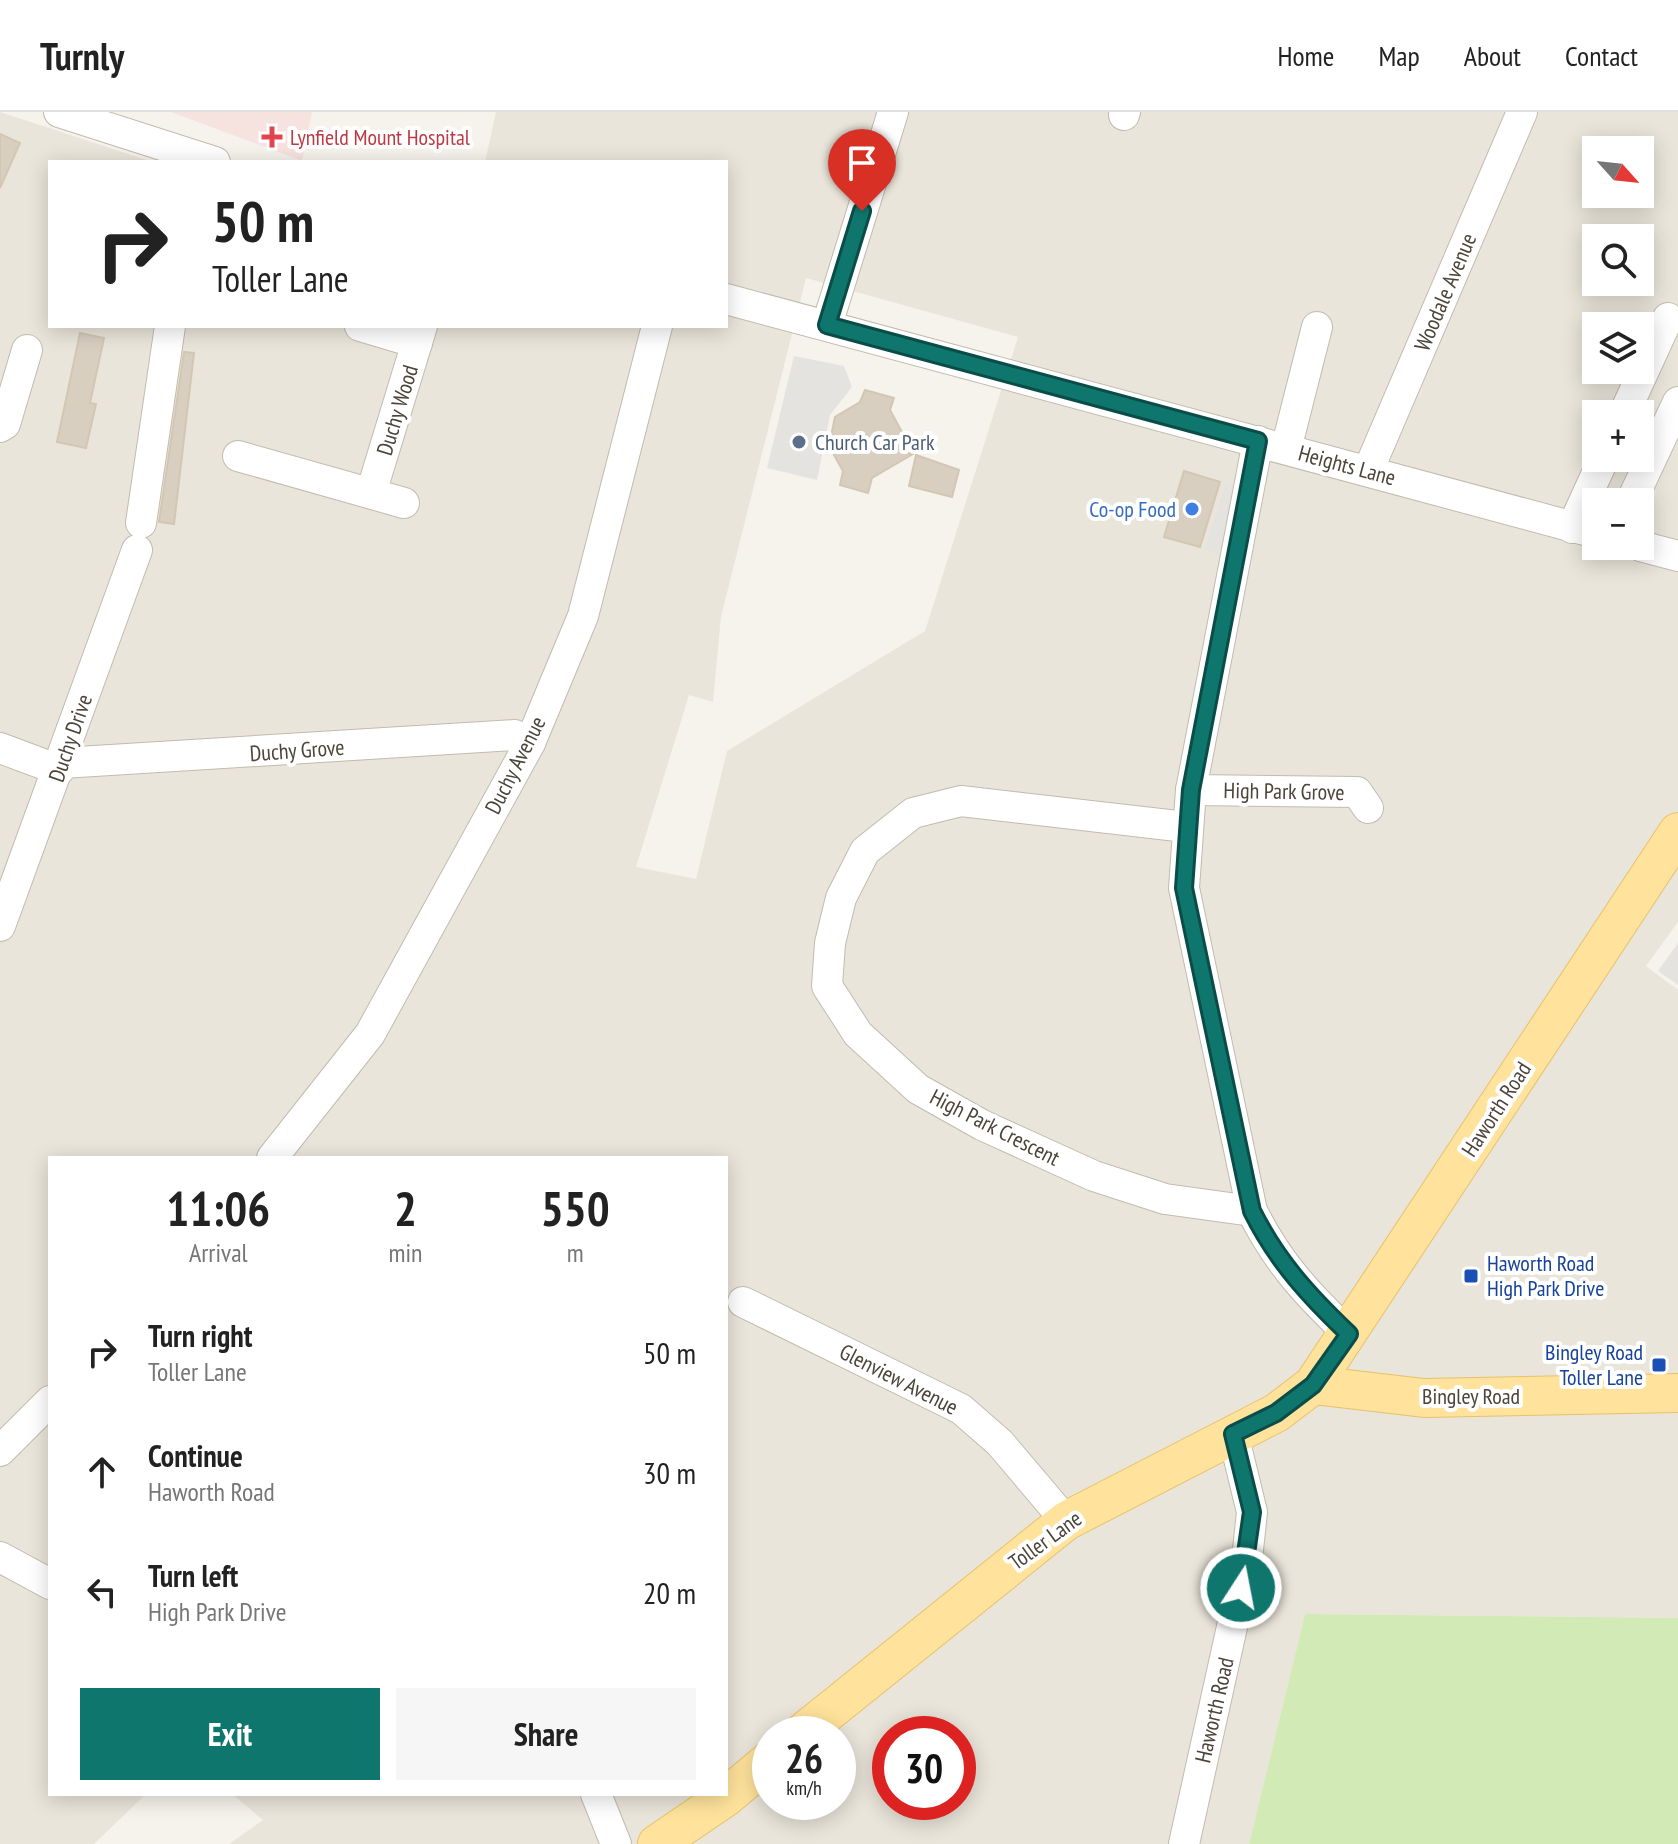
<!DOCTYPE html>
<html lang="en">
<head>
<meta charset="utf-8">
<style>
  :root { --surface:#fff; --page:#f6f6f6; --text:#222; --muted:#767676; --line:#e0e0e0; --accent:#0f766e }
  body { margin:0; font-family:"PT Sans Narrow",sans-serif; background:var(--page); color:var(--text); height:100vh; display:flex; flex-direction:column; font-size:30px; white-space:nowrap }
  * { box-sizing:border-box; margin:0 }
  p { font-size:26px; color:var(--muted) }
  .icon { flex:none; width:44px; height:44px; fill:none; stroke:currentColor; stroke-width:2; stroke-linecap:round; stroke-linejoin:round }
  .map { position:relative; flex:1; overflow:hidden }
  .sheet { position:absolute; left:48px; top:1044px; width:680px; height:640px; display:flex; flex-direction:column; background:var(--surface); border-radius:0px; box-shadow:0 4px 20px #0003 }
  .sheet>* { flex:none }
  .top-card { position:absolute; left:48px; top:48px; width:680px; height:168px; border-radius:0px; box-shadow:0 4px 20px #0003; background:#fff; color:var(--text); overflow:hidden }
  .needle { width:52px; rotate:117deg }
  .controls { position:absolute; left:1582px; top:24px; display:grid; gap:16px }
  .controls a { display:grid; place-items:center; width:72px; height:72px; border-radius:0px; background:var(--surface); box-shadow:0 4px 20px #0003; font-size:40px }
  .speed { position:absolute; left:752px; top:1604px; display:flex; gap:16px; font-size:40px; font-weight:700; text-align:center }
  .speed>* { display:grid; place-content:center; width:104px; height:104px; border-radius:50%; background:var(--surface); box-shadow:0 4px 20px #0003; line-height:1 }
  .speed small { font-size:20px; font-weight:400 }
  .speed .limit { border:12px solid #d22; background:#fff; color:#111 }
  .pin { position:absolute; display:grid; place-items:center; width:68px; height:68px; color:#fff; margin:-82px -34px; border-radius:50% 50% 50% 0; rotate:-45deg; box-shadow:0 0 8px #0007 }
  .pin .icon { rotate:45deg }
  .me { position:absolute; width:88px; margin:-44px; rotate:11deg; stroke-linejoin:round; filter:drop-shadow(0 0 6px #0008) }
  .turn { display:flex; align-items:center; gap:28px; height:168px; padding:0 32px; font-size:36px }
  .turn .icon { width:104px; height:104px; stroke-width:2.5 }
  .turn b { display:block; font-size:56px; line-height:68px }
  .eta { display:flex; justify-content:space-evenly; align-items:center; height:136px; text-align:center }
  .eta b { font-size:48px; font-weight:800; line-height:56px }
  .button { display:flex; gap:16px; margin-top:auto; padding:16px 32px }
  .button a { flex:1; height:92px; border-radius:0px; background:var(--accent); color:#fff; font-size:32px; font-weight:800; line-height:92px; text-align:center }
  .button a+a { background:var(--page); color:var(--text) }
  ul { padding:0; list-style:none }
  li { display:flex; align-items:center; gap:24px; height:120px; padding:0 32px }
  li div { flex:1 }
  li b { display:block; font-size:30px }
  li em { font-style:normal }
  header { display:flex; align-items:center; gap:48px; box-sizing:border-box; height:112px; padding:0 40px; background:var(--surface); border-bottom:2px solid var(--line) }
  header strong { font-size:38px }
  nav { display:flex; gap:44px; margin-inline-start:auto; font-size:28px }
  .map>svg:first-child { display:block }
</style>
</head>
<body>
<header>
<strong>Turnly</strong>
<nav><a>Home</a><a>Map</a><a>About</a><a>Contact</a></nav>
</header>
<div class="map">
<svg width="1678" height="1732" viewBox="0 0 1678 1732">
  <rect width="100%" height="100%" fill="#f6f3ec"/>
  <path fill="#eae5da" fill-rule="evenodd" d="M0,0l153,50h-103v164h676v-164h-241l11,-50h1182v810l-32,44 32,24v628l-373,-4 -56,230h-1020l34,-24 -31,-26h494v-636h-676v636h96l-52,50h-94zM1596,38h44v44h-44zM1596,126h44v44h-44zM806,166l212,59 -93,294 -198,120 -31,128 -60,-12 53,-172 24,7 8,-85zM1596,214h44v44h-44zM1596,302h44v44h-44zM1596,390h44v44h-44zM770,1622h68v68h-68zM890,1622h68v68h-68z"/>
  <path fill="#f6e3e0" d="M171,0h141l-10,49z"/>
  <path fill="#d2eab5" d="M1305,1502l373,4v226h-429z"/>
  <g fill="#e5e3e0">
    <path d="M794,244l50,10 8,21 -22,28 -13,65 -50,-12z"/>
    <path d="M1226,371l16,5 -15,69 -22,-8z"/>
    <path d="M1678,831v42l-20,-14z"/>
  </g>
  <g fill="#d8cfc1" stroke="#d3c7b4" stroke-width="2">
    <path d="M0,22l20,9 -20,45z"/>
    <path d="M80,221l24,5 -14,65 6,1 -10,44 -29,-6z"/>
    <path d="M184,240l10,1 -20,171 -15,-2z"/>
    <path d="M865,278l29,8 -4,12 14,26 -4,15 13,3 -41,24 -4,15 -28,-8 3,-14 -14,-25 6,-29 25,-15z"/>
    <path d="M916,343l43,15 -7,27 -43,-11z"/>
    <path d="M1184,359l36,11 -20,65 -36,-10z"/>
  </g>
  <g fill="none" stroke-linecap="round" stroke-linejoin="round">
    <g stroke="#c2bbae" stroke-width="32">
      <g id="minor">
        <path d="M59,0l156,50"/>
        <path d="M1124,3l1,-3"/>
        <path d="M726,187l870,234"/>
        <path d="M827,213l66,-213"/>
        <path d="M360,214l57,17"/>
        <path d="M1624,302l44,-96"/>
        <path d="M0,315l5,-3 22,-74"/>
        <path d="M1258,329l-67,349 -7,98 68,323c26,52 55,83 97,123"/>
        <path d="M1286,337l31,-122"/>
        <path d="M238,344l166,47"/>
        <path d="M1368,359l154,-359"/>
        <path d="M371,381l51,-167"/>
        <path d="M1631,390l47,-100"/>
        <path d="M141,411l29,-197"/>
        <path d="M1572,416l32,-70"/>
        <path d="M1640,434l38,10"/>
        <path d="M0,636l59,22"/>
        <path d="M62,651l453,-28 15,8"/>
        <path d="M1191,678l166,2 11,16"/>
        <path d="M1186,715l-225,-26 -48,12 -48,38 -24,47 -11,45 -3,43 31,48 60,55 64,36 112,51 71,23 87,12"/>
        <path d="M0,814l137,-376"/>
        <path d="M272,1046l98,-124 160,-291 53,-127 74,-290"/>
        <path d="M743,1190l218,107 39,34 66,78"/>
        <path d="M0,1339l50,-50"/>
        <path d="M0,1445l50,27"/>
        <path d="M596,1682l20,50"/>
        <path d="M1184,1732l63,-285 5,-47 -19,-78"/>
      </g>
    </g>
    <g stroke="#e6c16a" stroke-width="40">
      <g id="major">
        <path d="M1313,1273l111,13 254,-5"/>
        <path d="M801,1622l265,-213 210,-108 37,-28 365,-553"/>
        <path d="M657,1732l69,-47 44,-37"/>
      </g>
    </g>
    <use href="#minor" stroke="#fff" stroke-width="30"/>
    <use href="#major" stroke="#ffe39c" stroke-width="38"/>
  </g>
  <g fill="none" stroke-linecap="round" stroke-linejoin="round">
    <g stroke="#0a4d48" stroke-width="20">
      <path id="route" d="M862,99l-35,114 431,116 -67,349 -7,98 68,323c25,50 57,85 97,123l-36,51 -37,28 -43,21 19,78 -11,76"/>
    </g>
    <use href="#route" stroke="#0f766e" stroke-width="14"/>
  </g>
  <path fill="#e0444e" stroke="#fff" stroke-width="3" d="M268 13h8v8h8v8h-8v8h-8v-8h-8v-8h8z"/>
  <circle fill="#5c6f8a" stroke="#fff" stroke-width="3" cx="799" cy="330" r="8"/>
  <circle fill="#3f7fe0" stroke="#fff" stroke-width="3" cx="1192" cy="397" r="8"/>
  <g fill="#1a4fb4" stroke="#fff" stroke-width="3">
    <rect x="1463" y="1156" width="16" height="16" rx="4"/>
    <rect x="1651" y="1245" width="16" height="16" rx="4"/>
  </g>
  <g text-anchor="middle" stroke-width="8" stroke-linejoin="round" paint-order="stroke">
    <g font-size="22" fill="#be3a42" stroke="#fff" text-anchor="start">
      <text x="290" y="33">Lynfield Mount Hospital</text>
    </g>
    <g font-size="22" fill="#4b4439" stroke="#fff">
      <text transform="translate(1445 180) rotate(-67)" y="8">Woodale Avenue</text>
      <text transform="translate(397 298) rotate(-73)" y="8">Duchy Wood</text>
      <text transform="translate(1347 353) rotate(15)" y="8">Heights Lane</text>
      <text transform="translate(70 626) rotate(-71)" y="8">Duchy Drive</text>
      <text transform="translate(297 638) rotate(-4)" y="8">Duchy Grove</text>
      <text transform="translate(515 653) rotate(-63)" y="8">Duchy Avenue</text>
      <text transform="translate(1284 679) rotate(1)" y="8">High Park Grove</text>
      <text transform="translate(1496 997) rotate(-57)" y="8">Haworth Road</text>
      <text transform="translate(995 1015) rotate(27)" y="8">High Park Crescent</text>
      <text transform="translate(899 1267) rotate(27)" y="8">Glenview Avenue</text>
      <text x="1471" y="1292">Bingley Road</text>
      <text transform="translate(1045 1428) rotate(-36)" y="8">Toller Lane</text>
      <text transform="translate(1214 1598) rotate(-77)" y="8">Haworth Road</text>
    </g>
    <g font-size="22" fill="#4e5e75" stroke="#fff" text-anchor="start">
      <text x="815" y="338">Church Car Park</text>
    </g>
    <g font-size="22" fill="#366cbe" stroke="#fff" text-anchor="end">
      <text x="1176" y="405">Co-op Food</text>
    </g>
    <g font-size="22" fill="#164399" stroke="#fff" text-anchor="start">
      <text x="1487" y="1159">Haworth Road<tspan x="1487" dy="25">High Park Drive</tspan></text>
      <text x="1643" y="1248" text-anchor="end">Bingley Road<tspan x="1643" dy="25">Toller Lane</tspan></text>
    </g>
  </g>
</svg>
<div class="controls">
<a><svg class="needle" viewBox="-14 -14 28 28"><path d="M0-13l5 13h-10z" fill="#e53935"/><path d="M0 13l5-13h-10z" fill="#767676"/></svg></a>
<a><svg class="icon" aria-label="search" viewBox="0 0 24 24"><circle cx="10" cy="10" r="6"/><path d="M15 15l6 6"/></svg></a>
<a><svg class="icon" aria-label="layers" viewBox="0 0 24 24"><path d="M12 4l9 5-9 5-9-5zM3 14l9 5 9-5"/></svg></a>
<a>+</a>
<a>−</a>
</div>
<div class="speed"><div>26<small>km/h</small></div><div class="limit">30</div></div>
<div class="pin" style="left:862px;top:99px;background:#d93025"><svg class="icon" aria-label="arrive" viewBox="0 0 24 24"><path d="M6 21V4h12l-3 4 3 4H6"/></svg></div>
<svg class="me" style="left:1241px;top:1476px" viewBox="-20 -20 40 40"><circle r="17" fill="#0f766e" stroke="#fff" stroke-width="3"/><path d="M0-11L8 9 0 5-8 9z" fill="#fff"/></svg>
<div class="top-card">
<div class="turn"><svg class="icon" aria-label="right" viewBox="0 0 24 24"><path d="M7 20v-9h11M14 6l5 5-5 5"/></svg><div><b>50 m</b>Toller Lane</div></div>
</div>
<section class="sheet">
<div class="eta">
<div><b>11:06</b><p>Arrival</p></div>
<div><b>2</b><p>min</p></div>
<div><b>550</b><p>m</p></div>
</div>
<ul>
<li><svg class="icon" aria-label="right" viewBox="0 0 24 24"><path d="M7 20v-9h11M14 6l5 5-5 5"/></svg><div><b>Turn right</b><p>Toller Lane</p></div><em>50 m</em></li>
<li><svg class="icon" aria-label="ahead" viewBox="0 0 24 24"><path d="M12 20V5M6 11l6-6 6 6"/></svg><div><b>Continue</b><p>Haworth Road</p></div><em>30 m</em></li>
<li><svg class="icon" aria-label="left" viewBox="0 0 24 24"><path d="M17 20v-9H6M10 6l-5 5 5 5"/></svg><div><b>Turn left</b><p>High Park Drive</p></div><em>20 m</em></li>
</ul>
<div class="button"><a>Exit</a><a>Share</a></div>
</section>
</div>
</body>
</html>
